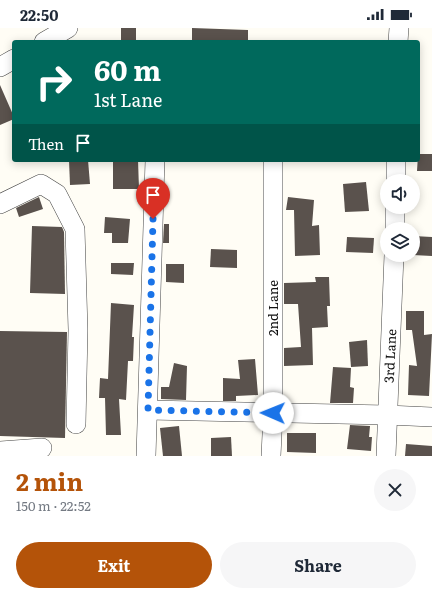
<!DOCTYPE html>
<html lang="en">
<head>
<meta charset="utf-8">
<style>
  :root { --surface:#fff; --page:#f6f6f7; --text:#1f2937; --muted:#747a83; --accent:#b45309 }
  body { margin:0; font-family:Literata,serif; background:var(--page); color:var(--text); height:100vh; display:flex; flex-direction:column; font-size:15px; white-space:nowrap }
  * { box-sizing:border-box; margin:0 }
  p { font-size:13px; color:var(--muted) }
  .icon { flex:none; width:22px; height:22px; fill:none; stroke:currentColor; stroke-width:2; stroke-linecap:round; stroke-linejoin:round }
  .map { position:relative; height:428px; overflow:hidden }
  .sheet { display:flex; flex-direction:column; background:var(--surface); flex:1 }
  .sheet>* { flex:none }
  .guide { position:absolute; left:12px; top:12px; width:408px; height:122px; border-radius:4px; box-shadow:0 2px 10px #0003; background:#00695c; color:#fff; overflow:hidden }
  .tools { position:absolute; left:380px; top:146px; display:grid; gap:8px }
  .tools a { display:grid; place-items:center; width:40px; height:40px; border-radius:50%; background:var(--surface); box-shadow:0 2px 10px #0003; font-size:20px }
  .pin { position:absolute; display:grid; place-items:center; width:34px; height:34px; color:#fff; margin:-41px -17px; border-radius:50% 50% 50% 0; rotate:-45deg; box-shadow:0 0 4px #0007 }
  .pin .icon { rotate:45deg }
  .me { position:absolute; width:44px; margin:-22px; rotate:271deg; stroke-linejoin:round; filter:drop-shadow(0 0 3px #0008) }
  .turn { display:flex; align-items:center; gap:14px; height:84px; padding:0 16px; font-size:18px }
  .turn .icon { width:52px; height:52px; stroke-width:2.5 }
  .turn b { display:block; font-size:28px; line-height:34px }
  .then { display:flex; align-items:center; height:38px; padding:0 16px; background:#0003; gap:8px; font-size:15px }
  .round { display:grid; place-items:center; flex:none; width:42px; height:42px; border-radius:21px; background:var(--page) }
  .summary { display:flex; align-items:center; justify-content:space-between; height:68px; padding:0 16px }
  h1 { font-size:24px; font-weight:700; line-height:30px; color:var(--accent) }
  .button { display:flex; gap:8px; margin-top:auto; padding:8px 16px }
  .button a { flex:1; height:46px; border-radius:24px; background:var(--accent); color:#fff; font-size:16px; font-weight:700; line-height:46px; text-align:center }
  .button a+a { background:var(--page); color:var(--text) }
  .status { display:flex; justify-content:space-between; align-items:center; height:28px; padding:0 20px; background:var(--surface); direction:ltr }
  .status svg { height:11px; fill:currentColor }
  .map>svg:first-child { display:block }
</style>
</head>
<body>
<div class="status"><b>22:50</b><svg viewBox="0 0 49 12"><path d="M0 12V9h3v3zM5 12V6h3v6zM10 12V3h3v9zM15 12V0h3v12zM26 1h20v11H26zM47 4h2v5h-2z"/></svg></div>
<div class="map">
<svg width="432" height="428" viewBox="0 0 432 428">
  <rect width="100%" height="100%" fill="#fffdf5"/>
  <g fill="#5a524d">
    <rect x="121" y="0" width="15" height="14"/>
    <path d="M192,0l56,2v12h-56z"/>
    <path d="M0,57l14,32v2l-14,6z"/>
    <path d="M418,126h14v17h-15z"/>
    <path d="M69,132h19l2,24 -20,1z"/>
    <path d="M113,132h25l1,29h-26z"/>
    <path d="M366,154l3,29 -24,1 -2,-28z"/>
    <path d="M39,169l4,12 -24,8 -3,-9z"/>
    <path d="M288,169l26,3 -2,26 7,-1 1,30 -25,1 -1,-46h-8z"/>
    <path d="M105,189l25,2 -2,24h-16v-10h-8z"/>
    <path d="M164,196h5v19h-6z"/>
    <path d="M32,198l30,1 2,5 1,62 -35,-1z"/>
    <path d="M413,208l19,1v19l-19,-1z"/>
    <path d="M347,209l27,1 -1,15 -27,-1z"/>
    <path d="M211,221l26,1v18l-27,-1z"/>
    <path d="M111,235h23l-1,12 -22,-1z"/>
    <path d="M166,236h18v19l-18,-1z"/>
    <path d="M315,249h14l1,29h-3l1,21 -16,1 1,37 -29,1v-18l17,-1 -3,-43h-14v-21l32,-1z"/>
    <path d="M111,275l23,2 -2,32h2l-1,24h-5l-2,39 -7,-1 2,36h-15l-1,-37h-6l1,-20 8,1z"/>
    <path d="M406,283h18v24l8,-1 -3,62 -21,-1 1,-30 8,1 -5,-36h-6z"/>
    <path d="M0,303l67,1 -2,106 -65,-2z"/>
    <path d="M367,312l1,26 -17,1 -2,-25z"/>
    <path d="M255,331l3,36 -22,1v5h-13v-23l17,1 -2,-19z"/>
    <path d="M174,335l13,3 -1,34 -25,-1v-12h8z"/>
    <path d="M333,339l18,1 -1,19 4,1 -1,15h-23z"/>
    <path d="M350,397l20,1 -1,11h3l-1,14 -24,-2z"/>
    <path d="M179,398l3,30h-19l-3,-28z"/>
    <path d="M287,405h29v20l-29,-1z"/>
    <path d="M231,409l1,19h-21v-18z"/>
    <path d="M406,416l26,2v10h-27z"/>
  </g>
  <g fill="none" stroke-linecap="round" stroke-linejoin="round">
    <g stroke="#444" stroke-width="20">
      <g id="minor">
        <path d="M44,14l24,-14"/>
        <path d="M398,14l1,-14"/>
        <path d="M0,39l14,-8"/>
        <path d="M396,153v-21"/>
        <path d="M0,176l41,-20 16,10 18,35 3,101 -2,94"/>
        <path d="M395,201v-22"/>
        <path d="M148,382l239,5 45,2"/>
        <path d="M0,423l42,-3"/>
        <path d="M146,428l9,-296"/>
        <path d="M271,428l2,-43v-253"/>
        <path d="M386,428l8,-201"/>
      </g>
    </g>
    <use href="#minor" stroke="#fff" stroke-width="19"/>
  </g>
  <g fill="none" stroke-linecap="round" stroke-linejoin="round">
    <path stroke="#1a73e8" stroke-width="7" stroke-dasharray="0 12.6" d="M153,191l-5,191 125,3"/>
  </g>
  <g text-anchor="middle" stroke-width="4" stroke-linejoin="round" paint-order="stroke">
    <g font-size="13" fill="#111" stroke="#fff">
      <text transform="translate(273 280) rotate(-90)" y="5">2nd Lane</text>
      <text transform="translate(390 328) rotate(-87)" y="5">3rd Lane</text>
    </g>
  </g>
</svg>
<div class="tools">
<a><svg class="icon" aria-label="sound" viewBox="0 0 24 24"><path d="M4 9h4l5-4v14l-5-4H4zM17 9q2 3 0 6"/></svg></a>
<a><svg class="icon" aria-label="layers" viewBox="0 0 24 24"><path d="M12 4l9 5-9 5-9-5zM3 14l9 5 9-5"/></svg></a>
</div>
<div class="pin" style="left:153px;top:191px;background:#d93025"><svg class="icon" aria-label="arrive" viewBox="0 0 24 24"><path d="M6 21V4h12l-3 4 3 4H6"/></svg></div>
<svg class="me" style="left:273px;top:385px" viewBox="-20 -20 40 40"><circle r="19" fill="#fff"/><path d="M0-13L10 11 0 6-10 11z" fill="#1a73e8"/></svg>
<div class="guide">
<div class="turn"><svg class="icon" aria-label="right" viewBox="0 0 24 24"><path d="M7 20v-9h11M14 6l5 5-5 5"/></svg><div><b>60 m</b>1st Lane</div></div>
<div class="then">Then<svg class="icon" aria-label="arrive" viewBox="0 0 24 24"><path d="M6 21V4h12l-3 4 3 4H6"/></svg></div>
</div>
</div>
<section class="sheet">
<div class="summary"><div><h1>2 min</h1><p>150 m · 22:52</p></div><a class="round"><svg class="icon" aria-label="close" viewBox="0 0 24 24"><path d="M6 6l12 12M18 6L6 18"/></svg></a></div>
<div class="button"><a>Exit</a><a>Share</a></div>
</section>
</body>
</html>
